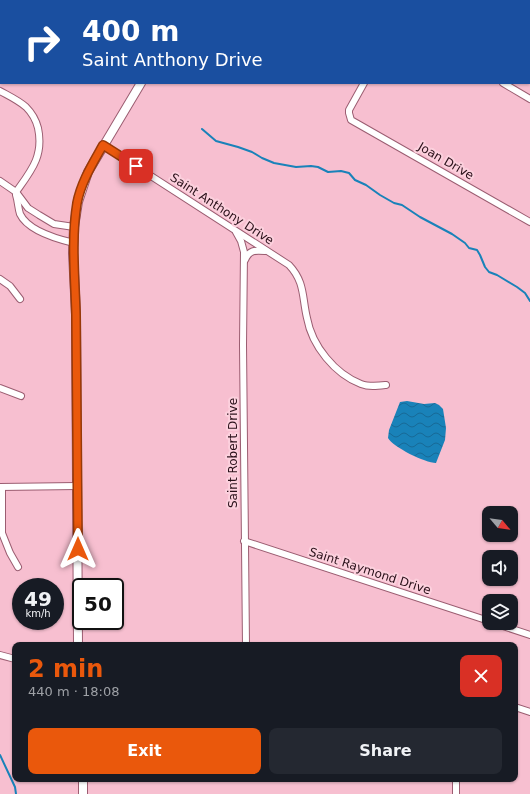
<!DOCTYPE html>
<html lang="en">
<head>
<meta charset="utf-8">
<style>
  :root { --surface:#171b24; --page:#242831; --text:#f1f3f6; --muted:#9ea1a6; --accent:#ea580c }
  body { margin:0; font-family:"DejaVu Sans",sans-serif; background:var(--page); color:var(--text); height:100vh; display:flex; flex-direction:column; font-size:15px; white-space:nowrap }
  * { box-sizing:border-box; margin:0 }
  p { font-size:13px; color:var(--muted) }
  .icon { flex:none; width:22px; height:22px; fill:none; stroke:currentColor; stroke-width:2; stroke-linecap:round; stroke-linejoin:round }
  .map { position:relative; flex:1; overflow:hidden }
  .sheet { position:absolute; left:12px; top:642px; width:506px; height:140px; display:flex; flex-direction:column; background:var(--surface); border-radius:8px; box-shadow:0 1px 3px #0004 }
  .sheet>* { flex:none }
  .hud { position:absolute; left:0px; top:0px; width:530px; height:84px; box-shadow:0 1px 3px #0004; background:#1a4fa0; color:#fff; overflow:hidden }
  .needle { width:26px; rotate:119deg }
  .buttons { position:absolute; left:482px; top:506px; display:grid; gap:8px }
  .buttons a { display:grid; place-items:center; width:36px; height:36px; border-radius:8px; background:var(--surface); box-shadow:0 1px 3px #0004; font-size:20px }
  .speed { position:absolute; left:12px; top:578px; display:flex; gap:8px; font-size:20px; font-weight:700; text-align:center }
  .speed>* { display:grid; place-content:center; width:52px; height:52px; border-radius:50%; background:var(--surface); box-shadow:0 1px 3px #0004; line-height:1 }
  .speed small { font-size:10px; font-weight:400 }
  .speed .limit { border:2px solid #111; border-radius:6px; background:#fff; color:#111 }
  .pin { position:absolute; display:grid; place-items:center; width:34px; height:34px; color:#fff; margin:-17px; border-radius:8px; box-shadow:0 2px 6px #0006 }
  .me { position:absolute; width:44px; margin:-22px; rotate:0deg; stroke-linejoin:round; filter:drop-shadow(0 0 3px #0008) }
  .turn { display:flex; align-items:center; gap:14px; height:84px; padding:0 16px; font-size:18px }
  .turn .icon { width:52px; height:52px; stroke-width:2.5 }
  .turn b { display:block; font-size:28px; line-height:34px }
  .round { display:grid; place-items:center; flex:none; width:42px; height:42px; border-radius:8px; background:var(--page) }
  .overview { display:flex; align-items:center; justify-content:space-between; height:68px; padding:0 16px }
  h1 { font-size:24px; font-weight:800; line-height:30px; color:var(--accent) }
  .button { display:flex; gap:8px; margin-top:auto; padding:8px 16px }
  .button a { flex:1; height:46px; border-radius:8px; background:var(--accent); color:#fff; font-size:16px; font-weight:800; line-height:46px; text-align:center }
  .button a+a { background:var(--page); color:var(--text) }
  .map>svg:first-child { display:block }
</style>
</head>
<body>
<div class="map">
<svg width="530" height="794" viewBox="0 0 530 794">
  <defs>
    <pattern id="water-waves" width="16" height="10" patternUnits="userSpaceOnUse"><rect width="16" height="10" fill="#1982b9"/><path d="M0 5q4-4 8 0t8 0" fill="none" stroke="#166996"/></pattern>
  </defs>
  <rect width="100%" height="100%" fill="#f7bfd0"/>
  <path fill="url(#water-waves)" d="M407,401l17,3 11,-1 4,2 4,4 3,19 -1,12 -9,23c-11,0 -43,-16 -48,-25l1,-8 11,-28z"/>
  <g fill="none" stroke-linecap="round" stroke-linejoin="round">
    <g stroke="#1982b9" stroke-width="2">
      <path d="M202,129l14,12 22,6 14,5 10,6 12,5 22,4 15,-1 7,1 10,5 13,-1 8,2 6,7 11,5 14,10 14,8 8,2 18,12 32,17 13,9 4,5 8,2 3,5 5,12 4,5 8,3 20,12 8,6 5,8"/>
      <path d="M0,755l15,32 1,7"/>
    </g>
    <g stroke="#9b5d71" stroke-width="8">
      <g id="minor">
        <path d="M138,0l1,1"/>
        <path d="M252,0l1,1"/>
        <path d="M27,1l1,-1"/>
        <path d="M0,50l1,-2"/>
        <path d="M364,83l-15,27v3l2,7 179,102"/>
        <path d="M503,83l27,16"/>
        <path d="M0,91c9,5 18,9 26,16 6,6 10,13 12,21 6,28 -7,43 -22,64"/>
        <path d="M103,145l186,120c16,17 13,32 18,53 5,28 28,56 54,66 8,3 16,2 25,1"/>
        <path d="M0,181l16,11 12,16 11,7 15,9 20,3"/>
        <path d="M16,195c2,6 2,13 4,19 8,17 37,25 54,29"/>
        <path d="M236,232l5,9 3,11 -1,93 3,300"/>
        <path d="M245,260c4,-10 10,-10 20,-9"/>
        <path d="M0,279l10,7 10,13"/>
        <path d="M0,388l21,8"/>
        <path d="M0,487l77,-1"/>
        <path d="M2,487v46l8,20 8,14"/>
        <path d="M244,541l245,80"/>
        <path d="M494,623l36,12"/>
        <path d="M0,655l15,4"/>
        <path d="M515,707l15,5"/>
        <path d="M456,794v-15"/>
      </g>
    </g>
    <g stroke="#9b5d71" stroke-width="10">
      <g id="secondary">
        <path d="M189,1l1,-1"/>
        <path d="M78,645l-2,-331 -3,-61 1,-26 4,-25 10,-30 53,-89"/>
        <path d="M83,779v15"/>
      </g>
    </g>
    <use href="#minor" stroke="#fff" stroke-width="6"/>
    <use href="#secondary" stroke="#fff" stroke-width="8"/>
  </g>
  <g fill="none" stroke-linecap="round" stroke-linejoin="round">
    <g stroke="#983908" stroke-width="10">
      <path id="route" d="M78,549c-1,-78 -1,-156 -2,-234 -1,-37 -5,-75 1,-112 4,-21 16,-40 26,-58l33,21"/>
    </g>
    <use href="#route" stroke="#ea580c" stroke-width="7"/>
  </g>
  <g text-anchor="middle" stroke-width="4" stroke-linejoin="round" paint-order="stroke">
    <g font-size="12" fill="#291019" stroke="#fcd0dd">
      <text transform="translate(446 161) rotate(30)" y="4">Joan Drive</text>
      <text transform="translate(222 209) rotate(33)" y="4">Saint Anthony Drive</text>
      <text transform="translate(233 453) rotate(-90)" y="4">Saint Robert Drive</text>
      <text transform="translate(370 571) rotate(18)" y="4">Saint Raymond Drive</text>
    </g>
  </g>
</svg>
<div class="buttons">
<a><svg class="needle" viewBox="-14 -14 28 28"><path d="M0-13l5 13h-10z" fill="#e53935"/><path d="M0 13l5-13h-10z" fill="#9ea1a6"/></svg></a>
<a><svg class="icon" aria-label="sound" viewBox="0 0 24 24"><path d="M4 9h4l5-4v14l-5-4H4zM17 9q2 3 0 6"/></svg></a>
<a><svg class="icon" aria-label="layers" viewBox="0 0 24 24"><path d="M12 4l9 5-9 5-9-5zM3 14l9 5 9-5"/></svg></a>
</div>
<div class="speed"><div>49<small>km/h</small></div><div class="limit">50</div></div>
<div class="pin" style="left:136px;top:166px;background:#d93025"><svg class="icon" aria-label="arrive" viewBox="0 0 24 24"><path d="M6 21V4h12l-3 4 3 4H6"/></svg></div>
<svg class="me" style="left:78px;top:549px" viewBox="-20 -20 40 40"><path d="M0-17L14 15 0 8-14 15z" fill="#ea580c" stroke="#fff" stroke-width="4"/></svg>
<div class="hud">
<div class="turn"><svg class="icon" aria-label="right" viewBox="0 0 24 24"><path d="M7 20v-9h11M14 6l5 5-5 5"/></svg><div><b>400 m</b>Saint Anthony Drive</div></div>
</div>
<section class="sheet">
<div class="overview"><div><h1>2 min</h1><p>440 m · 18:08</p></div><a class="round" style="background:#d93025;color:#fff"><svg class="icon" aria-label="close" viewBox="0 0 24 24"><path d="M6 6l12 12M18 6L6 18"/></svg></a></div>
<div class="button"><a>Exit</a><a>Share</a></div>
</section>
</div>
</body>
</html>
